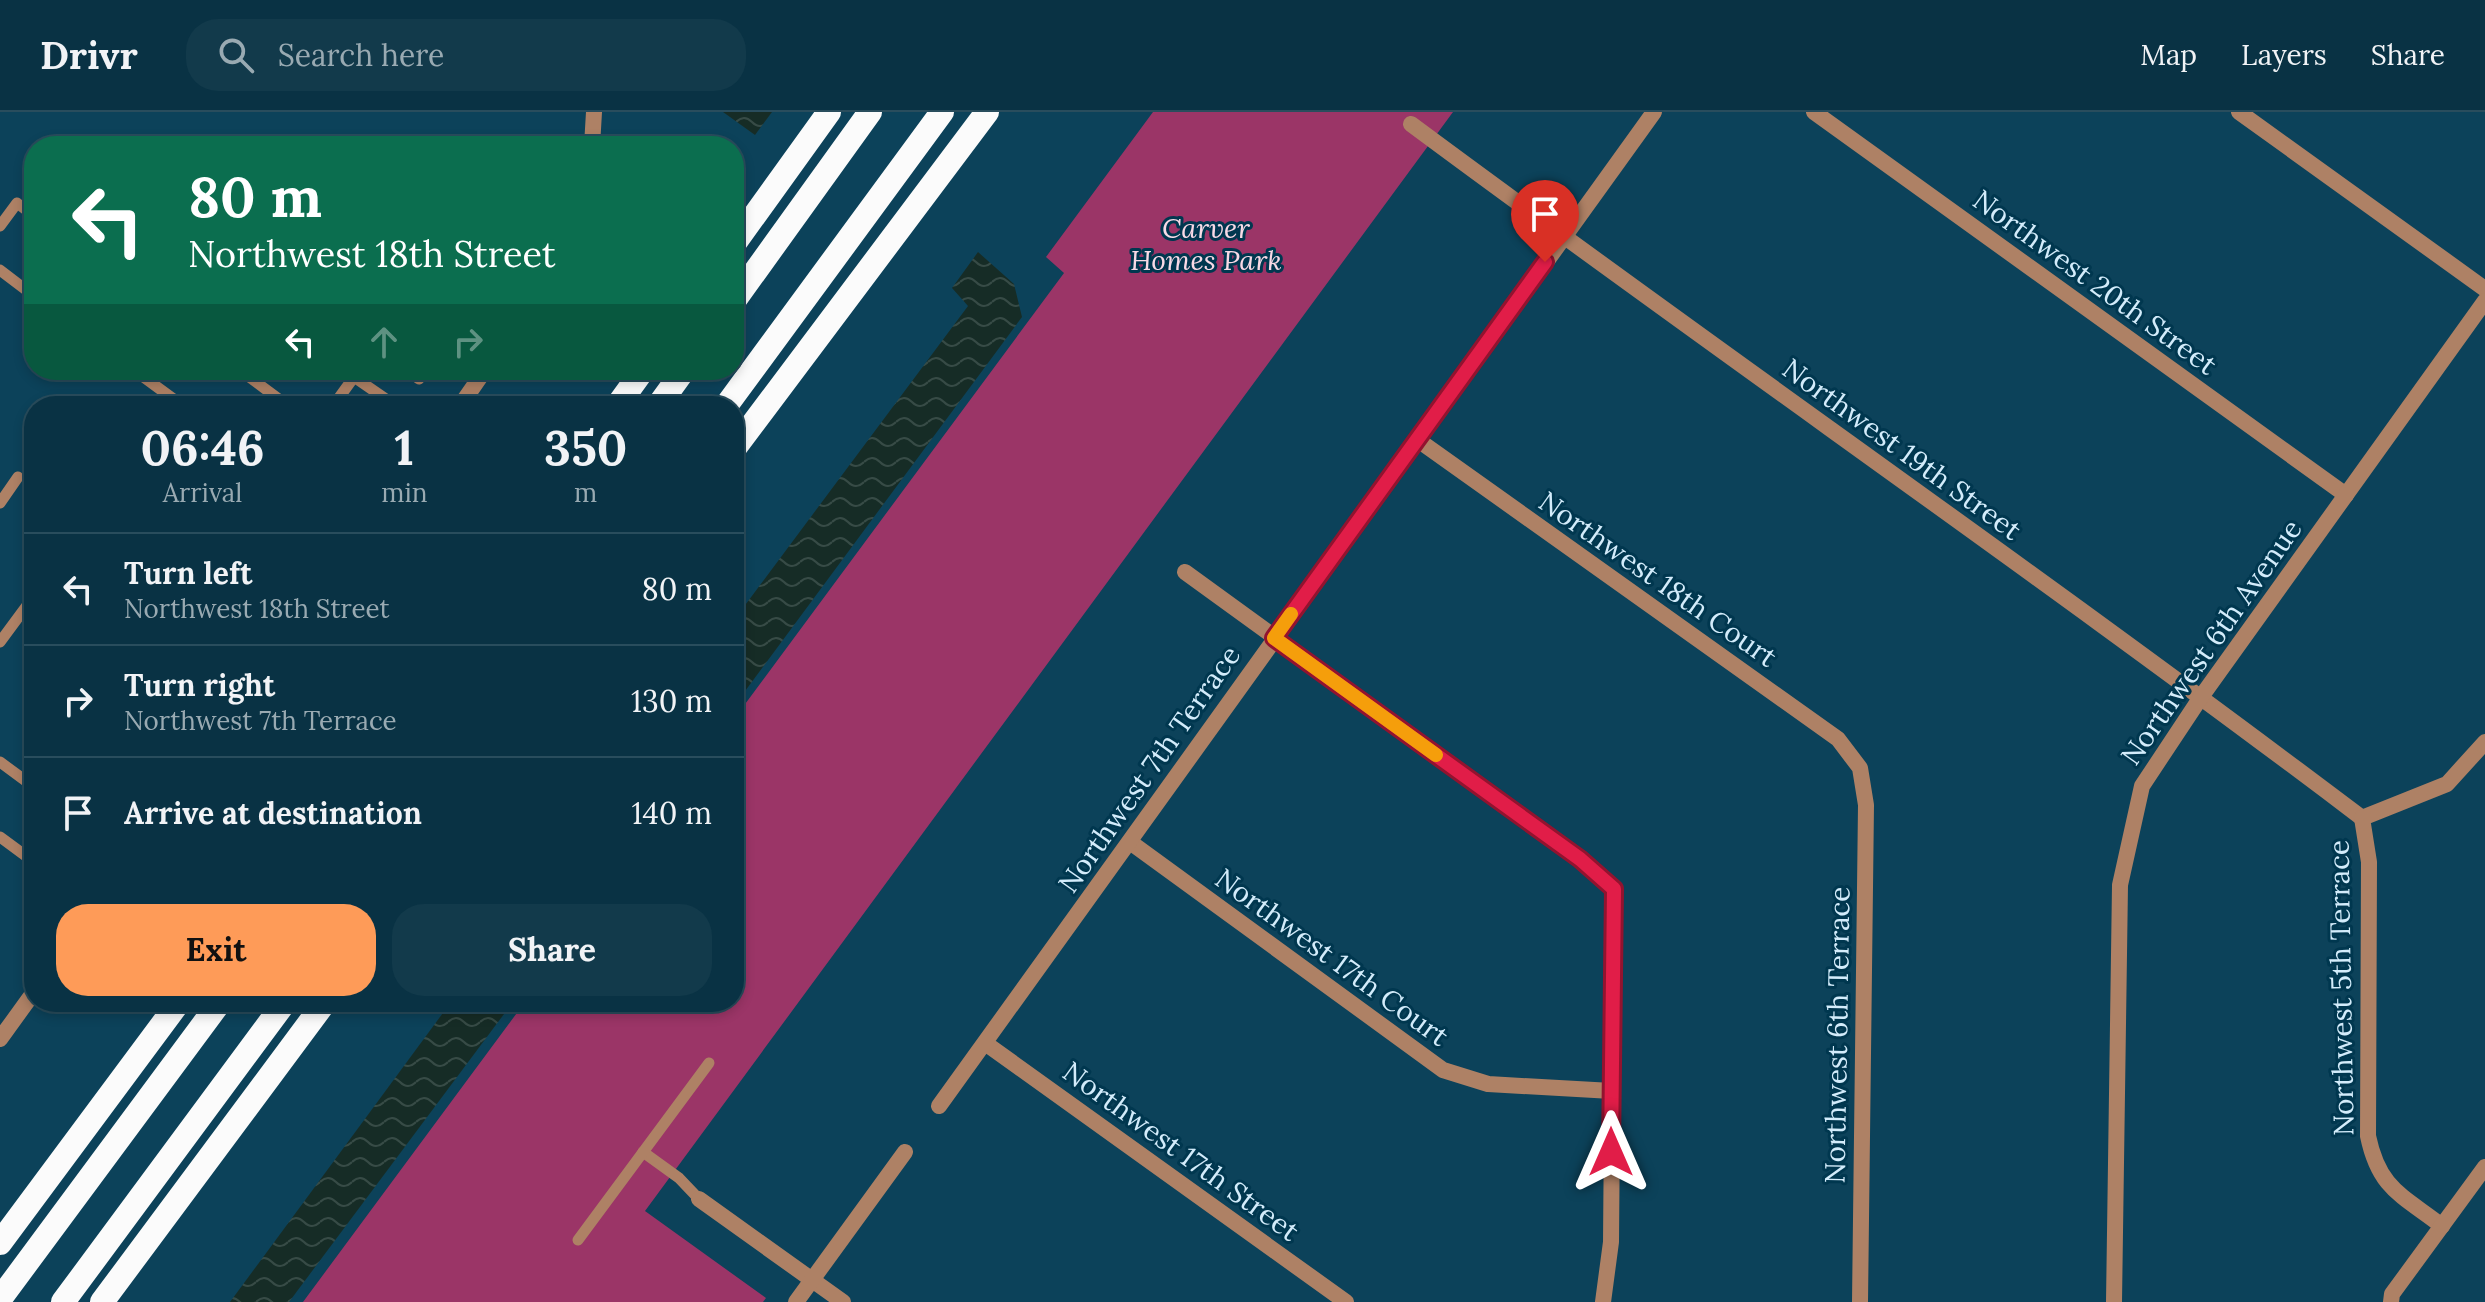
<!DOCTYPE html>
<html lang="en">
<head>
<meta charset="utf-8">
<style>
  :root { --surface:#093244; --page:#123a4b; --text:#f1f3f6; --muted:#99aab2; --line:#294d5d; --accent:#fe9b58 }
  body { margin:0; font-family:Lora,serif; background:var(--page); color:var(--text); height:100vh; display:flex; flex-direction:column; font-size:30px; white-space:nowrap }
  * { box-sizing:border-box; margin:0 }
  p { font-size:26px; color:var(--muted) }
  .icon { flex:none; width:44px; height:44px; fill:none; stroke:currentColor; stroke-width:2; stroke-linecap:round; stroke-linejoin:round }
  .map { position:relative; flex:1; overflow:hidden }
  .panel { position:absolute; left:24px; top:284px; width:720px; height:616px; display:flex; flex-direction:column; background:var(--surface); border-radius:32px; box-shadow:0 4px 12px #0003,0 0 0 2px var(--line) }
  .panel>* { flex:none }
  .guide { position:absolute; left:24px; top:24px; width:720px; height:244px; border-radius:32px; box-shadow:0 4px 12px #0003,0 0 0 2px var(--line); background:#0b6e4f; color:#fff; overflow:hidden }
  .pin { position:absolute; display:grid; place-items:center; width:68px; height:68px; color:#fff; margin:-82px -34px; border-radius:50% 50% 50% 0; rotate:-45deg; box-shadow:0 0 8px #0007 }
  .pin .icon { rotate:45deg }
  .me { position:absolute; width:88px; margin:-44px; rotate:0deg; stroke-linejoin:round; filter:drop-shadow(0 0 6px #0008) }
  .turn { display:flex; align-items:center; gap:28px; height:168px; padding:0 32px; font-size:36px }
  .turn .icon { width:104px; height:104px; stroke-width:2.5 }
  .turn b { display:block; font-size:56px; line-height:68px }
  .lanes { display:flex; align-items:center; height:76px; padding:0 32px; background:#0003; justify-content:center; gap:40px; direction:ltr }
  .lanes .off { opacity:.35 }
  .eta { display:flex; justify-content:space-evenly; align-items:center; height:136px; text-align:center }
  .eta b { font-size:48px; font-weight:700; line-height:56px }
  .action { display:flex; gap:16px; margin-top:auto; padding:16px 32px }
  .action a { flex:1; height:92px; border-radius:32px; background:var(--accent); color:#111; font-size:32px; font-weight:700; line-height:92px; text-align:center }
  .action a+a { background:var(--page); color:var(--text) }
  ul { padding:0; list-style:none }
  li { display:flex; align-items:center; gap:24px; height:112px; padding:0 32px; border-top:2px solid var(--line) }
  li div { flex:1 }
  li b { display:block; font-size:30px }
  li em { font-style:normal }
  header { display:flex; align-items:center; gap:48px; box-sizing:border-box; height:112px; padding:0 40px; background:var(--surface); border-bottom:2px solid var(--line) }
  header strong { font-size:38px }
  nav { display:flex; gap:44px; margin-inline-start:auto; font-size:28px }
  .search { width:560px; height:72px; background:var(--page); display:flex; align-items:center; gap:20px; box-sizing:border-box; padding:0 28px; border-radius:32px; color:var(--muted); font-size:30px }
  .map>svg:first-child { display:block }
</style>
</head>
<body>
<header>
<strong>Drivr</strong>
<div class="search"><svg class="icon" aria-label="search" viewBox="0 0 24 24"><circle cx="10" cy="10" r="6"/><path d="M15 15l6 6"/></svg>Search here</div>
<nav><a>Map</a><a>Layers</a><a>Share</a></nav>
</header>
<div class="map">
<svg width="2485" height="1190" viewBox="0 0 2485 1190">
  <defs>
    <pattern id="water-waves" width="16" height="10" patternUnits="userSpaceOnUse" patternTransform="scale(2)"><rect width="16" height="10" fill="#162c26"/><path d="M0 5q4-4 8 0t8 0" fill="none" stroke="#374b46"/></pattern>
  </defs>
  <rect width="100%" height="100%" fill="#0c425a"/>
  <path fill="#9b3567" d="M1153,0h300l-808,1099 121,87 -3,4h-460l222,-300h209v-283l330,-446 -18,-16z"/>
  <g fill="url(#water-waves)">
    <path d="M723,0h49l-17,23z"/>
    <path d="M978,140l36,32 8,33 -288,389v-86l234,-314 -16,-18z"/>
    <path d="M451,890h62l-224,300h-59z"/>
  </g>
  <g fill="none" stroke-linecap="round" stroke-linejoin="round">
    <g stroke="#ae8165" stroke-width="11">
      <path d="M0,114l17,-23 17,13"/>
      <path d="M0,158l34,26"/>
      <path d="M134,258l49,36"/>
      <path d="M240,258l48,36"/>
      <path d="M359,258l-5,7 42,29"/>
      <path d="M406,258l13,9 6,-9"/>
      <path d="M333,294l21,-29"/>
      <path d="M0,391l18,-26"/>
      <path d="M0,530l34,-46"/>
      <path d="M0,650l34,25"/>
      <path d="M0,725l34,25"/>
      <path d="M643,1040l36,26 20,21"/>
      <path d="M578,1128l131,-177"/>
    </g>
    <g stroke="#ae8165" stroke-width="16">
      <path d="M1814,0l532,383"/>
      <path d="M2239,0l246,177"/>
      <path d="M1411,12c315,234 638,457 951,694"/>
      <path d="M592,34l2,-34"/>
      <path d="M460,294l25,-36"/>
      <path d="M1418,328l420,299 22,29 6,37 -6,497"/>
      <path d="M1185,460l395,287 34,30 -3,353 -8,60"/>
      <path d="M1130,730l313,228 45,14 124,7"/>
      <path d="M0,927l34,-47"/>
      <path d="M985,931l361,259"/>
      <path d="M939,994l715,-994"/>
      <path d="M699,1087l144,103"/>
      <path d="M2442,1114c-40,-31 -63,-37 -74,-90l1,-274 -7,-44 85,-34 38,-42"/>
      <path d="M796,1190l109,-150"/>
      <path d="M2114,1190l6,-417 22,-99 59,-89 284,-396"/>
      <path d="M2391,1190l1,-8 93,-127"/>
    </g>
    <g stroke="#fbfbfb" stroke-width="24">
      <path d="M734,132l95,-132"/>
      <path d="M734,189l136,-189"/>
      <path d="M617,294l26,-36"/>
      <path d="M658,294l26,-36"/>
      <path d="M726,294l216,-294"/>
      <path d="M734,337l253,-337"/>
      <path d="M0,1131l179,-241"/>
      <path d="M0,1187l220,-297"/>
      <path d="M63,1190l222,-300"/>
      <path d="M102,1190l223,-300"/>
    </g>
  </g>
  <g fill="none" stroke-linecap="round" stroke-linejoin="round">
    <g stroke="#92132f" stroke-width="20">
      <path id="route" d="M1545,150l-271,376 306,221 34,30 -3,263"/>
    </g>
    <use href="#route" stroke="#e11d48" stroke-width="14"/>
    <path stroke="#f59e0b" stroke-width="14" d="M1291,502l-17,24 162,117"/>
  </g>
  <g text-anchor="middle" stroke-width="6" stroke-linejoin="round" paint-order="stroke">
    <g font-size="28" font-style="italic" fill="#f9dae6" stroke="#00374f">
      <text x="1206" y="126">Carver<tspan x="1206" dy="32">Homes Park</tspan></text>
    </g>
    <g font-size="28" fill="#d3ecfb" stroke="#00374f">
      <text transform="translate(2095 170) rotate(36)" y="10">Northwest 20th Street</text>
      <text transform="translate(1902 337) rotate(36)" y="10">Northwest 19th Street</text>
      <text transform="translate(1658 467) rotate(35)" y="10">Northwest 18th Court</text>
      <text transform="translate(2211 530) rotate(-55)" y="10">Northwest 6th Avenue</text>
      <text transform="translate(1149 657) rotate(-55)" y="10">Northwest 7th Terrace</text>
      <text transform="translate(1332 845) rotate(36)" y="10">Northwest 17th Court</text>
      <text transform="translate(2341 876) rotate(-91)" y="10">Northwest 5th Terrace</text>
      <text transform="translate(1837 923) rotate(-89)" y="10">Northwest 6th Terrace</text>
      <text transform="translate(1181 1039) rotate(36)" y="10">Northwest 17th Street</text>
    </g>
  </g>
</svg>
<div class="pin" style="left:1545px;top:150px;background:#d93025"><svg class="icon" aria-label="arrive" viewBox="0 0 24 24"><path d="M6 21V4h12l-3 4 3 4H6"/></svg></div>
<svg class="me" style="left:1611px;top:1040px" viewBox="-20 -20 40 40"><path d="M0-17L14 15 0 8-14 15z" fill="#e11d48" stroke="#fff" stroke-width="4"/></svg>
<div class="guide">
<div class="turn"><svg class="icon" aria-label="left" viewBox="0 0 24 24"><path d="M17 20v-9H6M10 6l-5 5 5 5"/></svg><div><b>80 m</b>Northwest 18th Street</div></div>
<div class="lanes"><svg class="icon" aria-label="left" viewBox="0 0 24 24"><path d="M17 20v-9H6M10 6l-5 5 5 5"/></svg><svg class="icon off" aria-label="ahead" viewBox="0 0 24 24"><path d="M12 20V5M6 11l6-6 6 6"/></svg><svg class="icon off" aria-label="right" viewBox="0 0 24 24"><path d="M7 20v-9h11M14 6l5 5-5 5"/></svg></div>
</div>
<section class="panel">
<div class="eta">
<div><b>06:46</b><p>Arrival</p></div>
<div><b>1</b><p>min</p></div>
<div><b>350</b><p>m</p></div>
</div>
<ul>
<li><svg class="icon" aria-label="left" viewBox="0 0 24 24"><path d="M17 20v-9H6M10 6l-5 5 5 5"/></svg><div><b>Turn left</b><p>Northwest 18th Street</p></div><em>80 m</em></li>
<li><svg class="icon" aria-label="right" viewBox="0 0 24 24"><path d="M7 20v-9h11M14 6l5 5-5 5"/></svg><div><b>Turn right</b><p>Northwest 7th Terrace</p></div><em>130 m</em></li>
<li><svg class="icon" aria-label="arrive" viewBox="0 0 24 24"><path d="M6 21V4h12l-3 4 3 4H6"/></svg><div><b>Arrive at destination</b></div><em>140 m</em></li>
</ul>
<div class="action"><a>Exit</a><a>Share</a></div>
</section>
</div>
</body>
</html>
